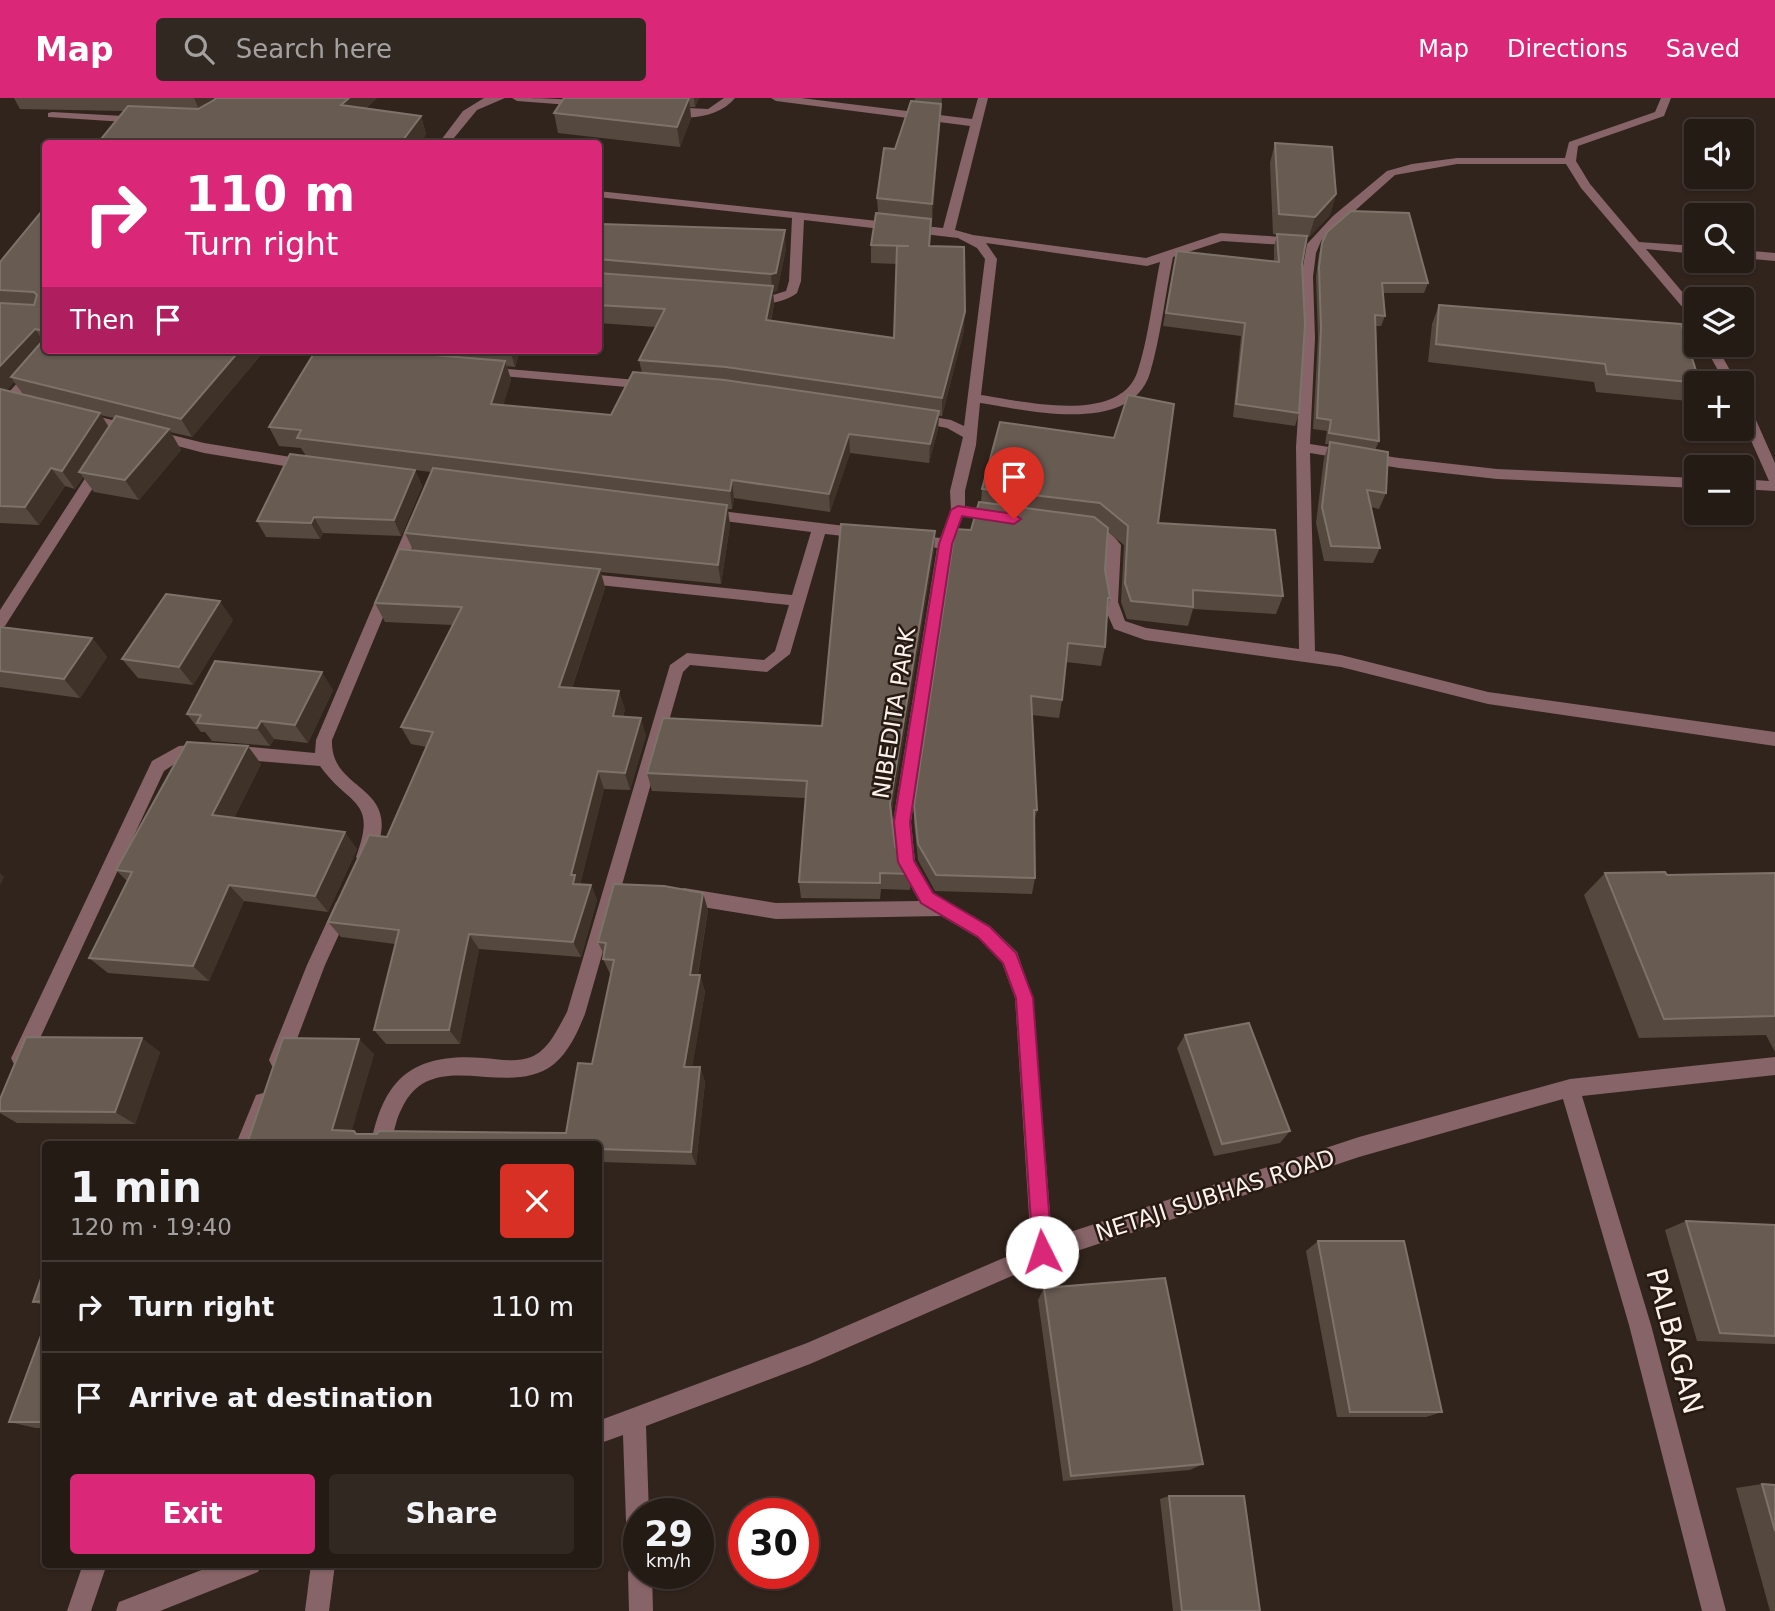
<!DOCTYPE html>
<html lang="en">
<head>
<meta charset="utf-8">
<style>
  :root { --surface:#251b15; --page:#312822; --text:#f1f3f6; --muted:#a3a1a0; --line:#423934; --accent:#db2777 }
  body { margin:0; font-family:"DejaVu Sans",sans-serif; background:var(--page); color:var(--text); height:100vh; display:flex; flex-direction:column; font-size:26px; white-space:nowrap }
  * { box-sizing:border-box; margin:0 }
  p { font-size:23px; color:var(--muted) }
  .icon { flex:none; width:38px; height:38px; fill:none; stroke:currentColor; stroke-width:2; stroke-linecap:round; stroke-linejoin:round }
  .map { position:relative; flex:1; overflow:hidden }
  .panel { position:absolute; left:42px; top:1043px; width:560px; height:427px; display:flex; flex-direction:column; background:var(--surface); border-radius:7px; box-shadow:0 2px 5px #0004,0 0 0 2px var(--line) }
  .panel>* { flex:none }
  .banner { position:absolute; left:42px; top:42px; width:560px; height:214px; border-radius:7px; box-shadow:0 2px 5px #0004,0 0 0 2px var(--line); background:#db2777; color:#fff; overflow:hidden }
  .fabs { position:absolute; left:1684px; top:21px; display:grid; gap:14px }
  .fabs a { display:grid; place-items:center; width:70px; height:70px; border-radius:7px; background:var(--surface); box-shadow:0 2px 5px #0004,0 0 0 2px var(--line); font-size:35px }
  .speed { position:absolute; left:623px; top:1400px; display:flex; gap:14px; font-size:35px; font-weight:700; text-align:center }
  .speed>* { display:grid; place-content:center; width:91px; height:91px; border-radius:50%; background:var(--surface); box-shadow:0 2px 5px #0004,0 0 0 2px var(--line); line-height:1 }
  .speed small { font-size:18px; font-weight:400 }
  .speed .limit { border:10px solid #d22; background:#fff; color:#111 }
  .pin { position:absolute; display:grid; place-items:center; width:60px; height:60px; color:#fff; margin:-72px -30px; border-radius:50% 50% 50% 0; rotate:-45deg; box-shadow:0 0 7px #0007 }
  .pin .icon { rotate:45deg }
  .me { position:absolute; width:77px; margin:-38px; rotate:356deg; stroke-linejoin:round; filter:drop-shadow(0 0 5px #0008) }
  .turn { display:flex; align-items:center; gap:24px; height:147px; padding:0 28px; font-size:32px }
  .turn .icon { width:91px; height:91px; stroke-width:2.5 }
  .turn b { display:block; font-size:49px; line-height:60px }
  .then { display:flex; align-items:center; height:66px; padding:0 28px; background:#0003; gap:14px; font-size:26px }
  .round { display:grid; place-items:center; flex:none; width:74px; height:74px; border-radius:7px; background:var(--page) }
  .overview { display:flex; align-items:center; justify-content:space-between; height:119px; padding:0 28px }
  h1 { font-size:42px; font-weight:600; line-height:52px }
  .button { display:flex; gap:14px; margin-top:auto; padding:14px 28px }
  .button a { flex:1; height:80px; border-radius:7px; background:var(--accent); color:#fff; font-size:28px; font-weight:600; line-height:80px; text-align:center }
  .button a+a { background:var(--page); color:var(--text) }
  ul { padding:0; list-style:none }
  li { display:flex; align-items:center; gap:21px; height:91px; padding:0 28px; border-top:2px solid var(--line) }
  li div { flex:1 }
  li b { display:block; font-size:26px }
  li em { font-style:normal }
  header { display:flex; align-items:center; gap:42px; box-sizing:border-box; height:98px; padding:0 35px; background:var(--accent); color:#fff }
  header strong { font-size:33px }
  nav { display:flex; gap:38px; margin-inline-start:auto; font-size:24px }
  .search { width:490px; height:63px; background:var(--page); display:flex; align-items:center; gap:18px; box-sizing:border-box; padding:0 24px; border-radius:7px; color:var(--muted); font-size:26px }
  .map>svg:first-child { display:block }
</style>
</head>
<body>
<header>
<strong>Map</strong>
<div class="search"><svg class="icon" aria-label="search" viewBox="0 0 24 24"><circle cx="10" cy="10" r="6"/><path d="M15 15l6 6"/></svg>Search here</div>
<nav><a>Map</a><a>Directions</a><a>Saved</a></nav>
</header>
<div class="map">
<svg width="1775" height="1513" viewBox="0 0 1775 1513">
  <rect width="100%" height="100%" fill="#31241c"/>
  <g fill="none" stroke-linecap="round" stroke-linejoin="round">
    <g fill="#876467" fill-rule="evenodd">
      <path d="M484,0h21l-28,12 -28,34h-11l25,-33z"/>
      <path d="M512,0c19,0 61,0 76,5l-5,3 -66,-5z"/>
      <path d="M724,0h11c-15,19 -53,26 -73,12l5,-3 41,2z"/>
      <path d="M771,0h30l171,21 6,-21h10l-33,132 18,5 173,23 75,-25 78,5 6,4 -6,4 -77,-5 -49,16c-8,38 -12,79 -23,116 -19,63 -123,37 -170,30l-4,42 -11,46v15l33,6 7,5 -7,5 -35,-6 -11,28 -41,278 4,39 18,32 57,33 27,26 16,46 19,240 307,-101 211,-58 205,-22v18l-193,21 69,229 75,286h-24l-73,-286 -66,-226 -204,58 -315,105 -234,102 -164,62 3,88h-10v59h13l1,38h-24l-1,-38 3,-9 7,-2 -7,-4 -4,-8 -4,-115 -25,9v-23l209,-78 224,-97 -16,-248 -13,-35 -24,-25 -37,-22 -165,3 -92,-15 -6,-3 -3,-5 3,-5 6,-3 92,15 143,-2 -22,-39 -4,-40 44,-274 -27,-4 -7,-5 7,-5 30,4 11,-28 -1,-19 13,-54 -16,-9 -31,-6 -7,-4 7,-4 35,6 13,6 21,-167 -8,-11 -19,-10 -154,-18 -3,61 -4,12c-13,10 -39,15 -52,5l2,-3h26l13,-4 3,-10 3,-63 -194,-21v-6l345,37 27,-102 -194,-25zM986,145l161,23 13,-4c-7,34 -12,79 -23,111 -19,52 -116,28 -156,22l16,-136z"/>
      <path d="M1661,0h10l-7,18 -86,30 -2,15 14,23 49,58 57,4v8l-50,-5 49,58 1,16 -4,-1 -8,-13 -103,-121 -15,-24h-109l-62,11 -74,66 -5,12 -3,24 2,61 -5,106 89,14 98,11 199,9v10l-199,-9 -98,-11 -89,-15 5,198 26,4 147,37 287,40v14l-287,-42 -147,-37 -196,-27 -31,-11 -12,-27 5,-55 -17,-14 -7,-2 -2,-4 2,-4c15,-2 29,10 38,22l-3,57 7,19 21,7 153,21 -3,-202 7,-109 -2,-61 6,-33 26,-28 54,-45 25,-7 45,-6h108l4,-16 86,-30z"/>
      <path d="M52,14l89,5 5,3 -5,3 -93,-6v-4z"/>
      <path d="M1741,152l34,3v8l-34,-3z"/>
      <path d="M1704,247h12l21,38h-12z"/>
      <path d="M47,252h13l-55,63 -5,1v-12z"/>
      <path d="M485,269l164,14 7,4 -7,4 -169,-15 -2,-3z"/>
      <path d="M1741,300l7,4 27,61v28l-34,-2v-10l28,2 -28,-63z"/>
      <path d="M84,315l120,30 105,17 7,5 -7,5 -105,-17 -125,-33 -2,-3z"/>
      <path d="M100,363l7,5 -102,160 -5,2v-18l95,-147z"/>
      <path d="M705,411l157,19 7,5 -7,5 -37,-4 -35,120 -23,18 -77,-7 -7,7 -98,342c-7,17 -16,38 -31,50 -46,37 -122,-20 -152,44 -6,11 -8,24 -11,36h-20c13,-67 43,-91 112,-86 15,1 33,5 48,-1 18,-7 27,-29 36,-45l103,-347 17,-12 77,7 11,-9 14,-46 -209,-22 -7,-5 7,-5 212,22 19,-63 -111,-14 -2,-4z"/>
      <path d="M417,416l7,5 -92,221c-2,56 78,42 39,122l-6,2 -6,-2 -3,-5c22,-59 -7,-50 -36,-91l-90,-7 -6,-2 -2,-5 2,-5 6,-2 85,8 1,-13 94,-221z"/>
      <path d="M203,646l6,2 2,5 -2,5 -27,3 -18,12 -136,293 -7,3 -7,-3 -3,-6 3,-6 138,-291 27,-15z"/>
      <path d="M342,802l6,2 3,6 -26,57 -36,95 -3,6 -7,3 -7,-3 -3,-6 38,-95 29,-63z"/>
      <path d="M263,995l7,2 3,7 -17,42h-20l20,-49z"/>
      <path d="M83,1466h24l-16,47h-24z"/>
      <path d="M217,1466h45l-4,8 -98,39h-44l3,-9z"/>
      <path d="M311,1466h24l-6,47h-24z"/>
    </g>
  </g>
  <g fill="#55493f" fill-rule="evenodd">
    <path d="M14,0h363l-12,11 56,7 5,18 -6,10h-323l27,-33 -104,-2z"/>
    <path d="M564,0h135l-4,9h-5l1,11 -11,29 -122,-14 -4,-20z"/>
    <path d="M915,0h27l-12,148 34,84 -22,86h-3l-1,13 -9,34 -79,-10 -20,59 -96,-14 -2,11h-4l2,16 -9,59 -120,-12 4,16 -33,100 53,21 -2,8 23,18 -16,55 -26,-1 -24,95 11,1 6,15 -16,57 -102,-8 -19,95h-74l-12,-14 21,-86 -54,-7 -13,-15 59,-85 40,-90 -16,-3 -10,-17 52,-102 -68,-3 -10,-19 38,-53 -8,-17 26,-61 -125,-16 -5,-8 -22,-2 -10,-19 47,-77h204l-5,17 -8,-1 4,14 -8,25 108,10 31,-42 -3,-13 17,-33 -58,-4v-93l188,19 -9,42 -4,1 1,12 -3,17 123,17 3,-74 -26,-1v-18l7,-32 -1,-15 18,-49 20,-48z"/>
    <path d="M1275,45l61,51 -6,21 -21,22h-2l-5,27 -3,149 -4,13 -62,-9 8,-81 -78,-10 11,-62 100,-2v-15l3,-12 -4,-1 -3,-71z"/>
    <path d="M46,108v144h219l-73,87 -22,-5 11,18 -42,50 -45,-8 -11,-15 -8,12 -10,-3 -26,39 -39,-2v-261zM14,284l9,12 -16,-4zM100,317l14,3 -5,9z"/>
    <path d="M1322,145l106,40 -4,10h-41l2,23 -4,10h-5l3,115 -4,9 11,43 -7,16 -8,-2 9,41 -7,15 -49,-2 -8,-38 8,-65 5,-14h-4l2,-13 -14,-2 5,-91 -2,-61 3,-23z"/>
    <path d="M1439,207l261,78h-4v6l-8,12 -92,-9 -2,-10 -166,-20 4,-38z"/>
    <path d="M1000,324l158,101 125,73 -7,18 -83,-5 -5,17 -61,-7 -6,-17 3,-57 -16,-13 -3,38 5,28 -3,14 -2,35 -4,19 -35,-4 -4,38 -3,18 -27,-3 5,95 -3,14 1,54 -3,16 -97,-3 -17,-31 -4,-38v-17l57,-275 10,-27 1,-14z"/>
    <path d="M415,372l7,16 -21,50 -78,-3 -3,6 -54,-2 -9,-16z"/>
    <path d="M935,433l-1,19 -43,265 4,31 15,28v16l-29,-1 -1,10 -79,-1 -2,-16 6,-84 -153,-7 -5,-18 175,-47z"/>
    <path d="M233,522l-40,65 -55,-7 -16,-19z"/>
    <path d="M0,529l92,11 15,19 -27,41 -80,-11z"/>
    <path d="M333,592l-25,53 -34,-4 -4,7 -58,-5 -7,-9h-4l-14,-18z"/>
    <path d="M261,666l-27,54 123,31 -29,63 -84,-11 -35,80 -101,-8 -19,-15 38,-77 -11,-11z"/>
    <path d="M1605,775l62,2 108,-2v179l-9,-17 -127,3 -55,-143z"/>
    <path d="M708,812l-10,65h2l5,17 -13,75h8l5,15 -9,83 -95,-3 -3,15v-33h-351l127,-90 -23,77 6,3 209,-1 26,-69 19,-88 -8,-17 1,-4 -6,-13z"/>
    <path d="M1185,937l105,96 -10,12 -66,13 -37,-108z"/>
    <path d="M160,954l-25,72 -118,-1 -17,-10v-14z"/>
    <path d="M1686,1123l89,4v119l-78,-3 -32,-111z"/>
    <path d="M1318,1143l124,171 -16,5h-89l-31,-166z"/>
    <path d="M46,1166v42l-13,-4z"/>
    <path d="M1044,1190l159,176 -13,6 -127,11 -25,-181z"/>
    <path d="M46,1224v106h-10l-27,-6z"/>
    <path d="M1762,1386l13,1v126h-5l-34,-123z"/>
    <path d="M1169,1398l91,115h-87l-13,-112z"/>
  </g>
  <g fill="#3f3229">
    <path d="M194,0h26l-18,18z"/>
    <path d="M349,0h28l-30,26 -6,-19z"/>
    <path d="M689,0l2,20 -11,29 -3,-20z"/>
    <path d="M694,0h5l-4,9z"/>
    <path d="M941,6l-1,21 -8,99v-20z"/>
    <path d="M421,18l5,18 -6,10h-20z"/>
    <path d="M1336,96l-6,21 -21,22 6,-20z"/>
    <path d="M785,132l1,19 -9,42 -4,1 1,12 -7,34 -1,-18 6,-32 -1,-14z"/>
    <path d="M965,214l-1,18 -22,86v-18z"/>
    <path d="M35,231l11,16 -35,32 3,5 -14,16v-32z"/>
    <path d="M240,252h25l-73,87 -11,-18z"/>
    <path d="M510,252h10l-5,17z"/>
    <path d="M505,263l6,19 -13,43 -7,-19z"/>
    <path d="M939,313l-1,18 -9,34 1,-19z"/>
    <path d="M100,315l12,19 -33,40 4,5 -8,12 -13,-18z"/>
    <path d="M169,331l12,21 -42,50 -14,-20z"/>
    <path d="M849,336l1,19 -20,59 -1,-18z"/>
    <path d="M51,370l14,18 -26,39 -14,-18z"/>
    <path d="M415,372l7,16 -21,50 -7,-16z"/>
    <path d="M732,382l2,18 -2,11 -2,-18z"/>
    <path d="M727,407l3,20 -9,59 -3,-19z"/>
    <path d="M314,419l9,16 -3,6 -9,-16z"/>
    <path d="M935,433l-1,19 -44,272v-18z"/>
    <path d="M600,471l5,19 -39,117 -7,-18z"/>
    <path d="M220,503l13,19 -40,65 -14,-18z"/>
    <path d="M92,540l15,19 -27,41 -16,-19z"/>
    <path d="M322,574l11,18 -25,53 -13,-18z"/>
    <path d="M619,593l6,18 -7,25 -5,-18z"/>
    <path d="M641,620l5,17 -16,55 -5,-17z"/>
    <path d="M261,623l13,18 -4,7 -13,-18z"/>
    <path d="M248,648l13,18 -34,68 -15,-17z"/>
    <path d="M598,673l6,18 -24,97 -7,-2 -2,-9z"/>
    <path d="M345,734l12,17 -29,63 -13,-16z"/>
    <path d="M0,775l4,4 -4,8z"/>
    <path d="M229,787l15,16 -35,80 -16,-15z"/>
    <path d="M591,787l6,15 -16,57 -8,-15z"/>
    <path d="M703,795l5,17 -13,81 -5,-16z"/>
    <path d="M469,836l10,15 -19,95 -11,-14z"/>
    <path d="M700,877l5,17 -15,89 -6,-14z"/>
    <path d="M142,940l18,14 -25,72 -20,-12z"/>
    <path d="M359,941l15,15 -26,90 -16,-14z"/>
    <path d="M700,969l5,15 -9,83 -5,-13z"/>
    <path d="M598,1061l3,3 -3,15z"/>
  </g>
  <g fill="#675b52" stroke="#7e736a" stroke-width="2">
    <path d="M216,0h133l-8,7 80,11 -21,28h-303l31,-38 70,3 16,-9z"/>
    <path d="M564,0h125l-12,29 -123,-14z"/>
    <path d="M911,3l30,3 -9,100 -55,-6 7,-50 11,1z"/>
    <path d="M1275,45l57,4 4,47 -21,23 -36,-3z"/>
    <path d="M46,108v125l-11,-2 -35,37v-63l34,2 3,-10 -3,-3 -34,-2v-28z"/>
    <path d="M1351,113l58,2 19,70h-46l3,33 -10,-1 4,126 -50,-8 2,-13 -14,-2 4,-90 -2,-61 3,-24 5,-11z"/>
    <path d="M876,115l55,6 -2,27 35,1 1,65 -23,86 -216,-31 -87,-7 26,-51 -67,-4v-32l175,13 -7,34 128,18 3,-92h12l-38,-1z"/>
    <path d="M601,126l184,6 -9,43 -5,1 -173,-15v-29z"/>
    <path d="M1277,136l30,2 -5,28 3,61 -6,88 -63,-9 9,-81 -79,-10 11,-62 102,11z"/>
    <path d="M1439,207l242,19 19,59 -93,-9 -2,-10 -169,-20z"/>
    <path d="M46,239v13h194l-59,69 -170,-42z"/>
    <path d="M316,252h55l134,11 -14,43 120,11 22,-43 92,8 214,31 -9,33 -81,-10 -20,60 -97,-14 -2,11 -433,-53 4,-8 -32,-3z"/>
    <path d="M0,291l100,24 -38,58 -11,-3 -26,39 -25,-1z"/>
    <path d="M1128,297l46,9 -16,119 117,7 8,66 -90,-6v17l-62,-6 -6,-18 3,-57 -28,-23 -118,-14 18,-67 114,16z"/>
    <path d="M116,318l53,13 -44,51 -46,-8z"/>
    <path d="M1330,344l58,10 -2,41 -19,-3 13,58 -49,-2 -9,-39z"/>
    <path d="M290,356l125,16 -21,50 -80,-3 -3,6 -54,-2z"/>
    <path d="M433,370l294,37 -9,60 -313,-32z"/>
    <path d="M979,404l115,15 14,11 -3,42 5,28h-2l-3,49 -37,-4 -6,57 -31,-4 6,114h-3l1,68 -99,-3 -18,-31 -4,-39 41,-276 16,1z"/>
    <path d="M841,426l94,7 -45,273 5,42 15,28 -30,-1v10l-81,-1 8,-101 -160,-8 16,-55 159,8z"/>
    <path d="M399,451l201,20 -41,118 60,4 -6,25 28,2 -16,55 -27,-2 -27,104h4l-2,9 18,1 -18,57 -104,-8 -20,96h-75l25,-100 -71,-8 41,-87 18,2 46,-105 -32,-5 61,-120 -87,-4z"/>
    <path d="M166,496l54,7 -41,66 -57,-8z"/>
    <path d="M0,529l92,11 -28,41 -64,-8z"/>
    <path d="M215,563l107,11 -27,53 -34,-4 -4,7 -60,-5 4,-8 -14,-1z"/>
    <path d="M187,644l61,4 -36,69 133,17 -30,64 -86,-11 -36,81 -104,-8 43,-86 -16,-2z"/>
    <path d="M1665,774l2,3 108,-2v143l-111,3 -59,-146z"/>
    <path d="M614,786l50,2 39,7 -13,82h10l-16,92h16l-9,85 -93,-3v-5h-351l36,-106 76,1 -27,91 22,1 2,3h21l2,-3 187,2 12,-70 14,1 22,-104 -11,-1 3,-16 -8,-1z"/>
    <path d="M1249,925l41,108 -68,13 -37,-109z"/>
    <path d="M26,939l116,1 -27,74 -115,-1v-12z"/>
    <path d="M1686,1123l89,4v111l-55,-3z"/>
    <path d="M1318,1143h86l38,171h-92z"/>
    <path d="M46,1166v37l-13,1z"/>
    <path d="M1165,1180l38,186 -132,12 -27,-188z"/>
    <path d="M46,1224v100h-37z"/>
    <path d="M1762,1386l13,1v46z"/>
    <path d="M1169,1398h75l16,115h-78z"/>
  </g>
  <path fill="#db2777" stroke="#8e194d" stroke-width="2" d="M958,408l56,8 7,5 -7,5 -52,-8 -10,28 -42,278 4,39 19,32 57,34 26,26 17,45 19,254 -3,7 -7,2 -7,-2 -2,-7 -17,-254 -13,-35 -25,-26 -57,-34 -23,-41 -4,-40 45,-278 12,-34z"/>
  <g text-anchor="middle" stroke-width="5" stroke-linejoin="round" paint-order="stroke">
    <g font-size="23" fill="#fbf2ec" stroke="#271a13">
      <text transform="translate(894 615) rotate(-81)" y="8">NIBEDITA PARK</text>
      <text transform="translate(1215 1097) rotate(-18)" y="8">NETAJI SUBHAS ROAD</text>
    </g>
    <g font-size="28" fill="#fbf2ec" stroke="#271a13">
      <text transform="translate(1675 1243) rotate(75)" y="10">PALBAGAN</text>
    </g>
  </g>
</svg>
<div class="fabs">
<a><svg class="icon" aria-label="sound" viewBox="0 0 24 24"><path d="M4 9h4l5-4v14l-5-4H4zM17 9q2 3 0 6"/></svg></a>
<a><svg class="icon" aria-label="search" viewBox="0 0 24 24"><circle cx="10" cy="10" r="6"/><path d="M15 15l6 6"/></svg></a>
<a><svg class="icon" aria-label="layers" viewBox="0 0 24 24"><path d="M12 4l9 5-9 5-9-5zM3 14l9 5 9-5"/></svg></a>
<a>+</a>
<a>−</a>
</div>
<div class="speed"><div>29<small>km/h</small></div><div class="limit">30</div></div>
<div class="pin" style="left:1014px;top:421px;background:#d93025"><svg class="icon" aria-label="arrive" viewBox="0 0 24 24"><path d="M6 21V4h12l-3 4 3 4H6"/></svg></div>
<svg class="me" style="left:1042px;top:1154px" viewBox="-20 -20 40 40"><circle r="19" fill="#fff"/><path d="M0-13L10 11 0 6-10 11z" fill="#db2777"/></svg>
<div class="banner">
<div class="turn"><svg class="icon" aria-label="right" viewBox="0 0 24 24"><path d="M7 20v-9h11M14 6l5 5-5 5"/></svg><div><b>110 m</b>Turn right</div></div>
<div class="then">Then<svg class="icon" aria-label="arrive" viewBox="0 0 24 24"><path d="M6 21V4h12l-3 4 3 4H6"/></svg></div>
</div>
<section class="panel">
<div class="overview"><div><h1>1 min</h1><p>120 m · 19:40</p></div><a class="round" style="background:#d93025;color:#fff"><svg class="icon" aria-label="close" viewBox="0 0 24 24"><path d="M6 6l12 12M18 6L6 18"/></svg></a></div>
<ul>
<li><svg class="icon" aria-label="right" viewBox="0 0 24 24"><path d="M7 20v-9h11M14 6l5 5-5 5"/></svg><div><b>Turn right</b></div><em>110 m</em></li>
<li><svg class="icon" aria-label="arrive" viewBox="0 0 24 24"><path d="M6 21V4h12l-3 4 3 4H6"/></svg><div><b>Arrive at destination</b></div><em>10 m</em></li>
</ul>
<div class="button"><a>Exit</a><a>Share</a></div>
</section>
</div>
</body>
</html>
